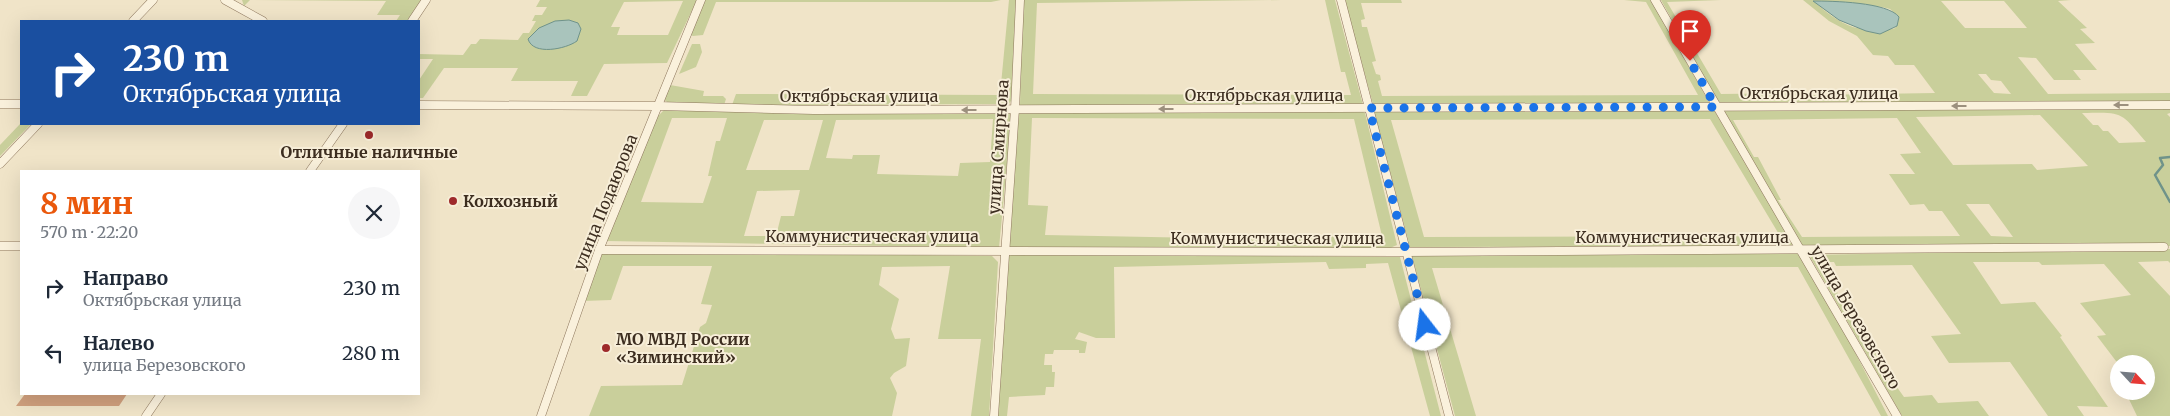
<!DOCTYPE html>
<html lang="ru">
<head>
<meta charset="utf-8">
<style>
  :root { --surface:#fff; --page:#f6f6f7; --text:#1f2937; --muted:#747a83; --accent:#ea580c }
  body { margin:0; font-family:Merriweather,serif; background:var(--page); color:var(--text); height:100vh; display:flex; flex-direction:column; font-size:19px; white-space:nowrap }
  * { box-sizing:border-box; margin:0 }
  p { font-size:16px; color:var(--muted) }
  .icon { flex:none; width:28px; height:28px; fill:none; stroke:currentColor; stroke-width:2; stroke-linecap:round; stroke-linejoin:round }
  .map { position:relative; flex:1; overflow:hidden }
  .sheet { position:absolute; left:20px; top:170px; width:400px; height:225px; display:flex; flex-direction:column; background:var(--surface); border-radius:0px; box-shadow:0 5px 20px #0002 }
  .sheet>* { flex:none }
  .banner { position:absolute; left:20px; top:20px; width:400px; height:105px; border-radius:0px; box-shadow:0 5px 20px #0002; background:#1a4fa0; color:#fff; overflow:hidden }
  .needle { width:32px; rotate:116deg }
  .tools { position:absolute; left:2110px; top:355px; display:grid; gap:10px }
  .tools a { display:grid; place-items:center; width:45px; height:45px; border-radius:50%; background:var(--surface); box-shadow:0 5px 20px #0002; font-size:25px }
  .pin { position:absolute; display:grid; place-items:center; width:42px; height:42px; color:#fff; margin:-51px -21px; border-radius:50% 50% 50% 0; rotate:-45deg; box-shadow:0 0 5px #0007 }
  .pin .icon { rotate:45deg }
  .me { position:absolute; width:55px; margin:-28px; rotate:345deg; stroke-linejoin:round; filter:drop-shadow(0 0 4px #0008) }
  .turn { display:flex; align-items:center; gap:18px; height:105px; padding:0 20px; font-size:22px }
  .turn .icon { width:65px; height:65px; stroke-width:2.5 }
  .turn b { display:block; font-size:35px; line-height:42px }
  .round { display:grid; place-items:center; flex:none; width:52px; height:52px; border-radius:26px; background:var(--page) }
  .overview { display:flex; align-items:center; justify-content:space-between; height:85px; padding:0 20px }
  h1 { font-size:30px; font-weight:700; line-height:38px; color:var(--accent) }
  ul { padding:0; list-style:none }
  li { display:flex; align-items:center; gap:15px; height:65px; padding:0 20px }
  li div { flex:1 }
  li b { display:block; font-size:19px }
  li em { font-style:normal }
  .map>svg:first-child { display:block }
</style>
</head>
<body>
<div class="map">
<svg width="2170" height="416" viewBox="0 0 2170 416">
  <rect width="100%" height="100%" fill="#f0e4c8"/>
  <g fill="#c9cf9b" fill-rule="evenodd">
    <path d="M242,0h180l-15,21h-11l4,-6h-23l9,-14 -136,-1 -6,6z"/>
    <path d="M540,0h157l-30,63 -63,1 -17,32h-16l7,-15h-67l7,-13h-74l-21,30h-4v-18l14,-21h-14v-5l44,1 8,-11h5l4,-5 38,1 5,-7h6l7,-12h-4l3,-6h7l5,-8h-11zM683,1l-15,34h-51l3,-8h-9l13,-25z"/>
    <path d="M705,0h296l-10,2h-275l-13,33 -10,1 -2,-1z"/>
    <path d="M1009,0h7l-4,99 -3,5 -277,1 4,-11 264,1z"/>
    <path d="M1022,0h259l-244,3 -4,91 318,1 -6,-23h-4l-16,-72h10l28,105h-343z"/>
    <path d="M1344,0h57l1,3h-41l4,16 -4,1 1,7h5l9,34 -4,1 4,12 4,1 1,5 -3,1 4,15 316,-1 -52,-93 -22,-2h27l59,104h-337z"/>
    <path d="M1661,0h60l-54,2 54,92 90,-1 1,2 123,-2 -21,-28h-19l-7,-9 -15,-1 -16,-19 -28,-15 -26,-21h-24h292l-13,1 29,27 -7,1 15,14 -20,1 22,26h-24l8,10h-27l-18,-22 -18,-1 30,37 122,-1v8l-451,3zM1814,1l68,6 8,2 9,8c-1,3 -1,9 -4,11 -4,3 -37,1 -42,-1 -14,-5 -28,-15 -39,-26zM1941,1h63l23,27h-62zM1978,74h8l5,6 10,1 10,13 -17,-1z"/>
    <path d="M692,44h8l2,8 -6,15 -17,7z"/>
    <path d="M670,85l34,6 -1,5h20l3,3 -2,6 -55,-2 -5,-3z"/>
    <path d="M2170,108v5l-3,1 3,3v129l-53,3h53v14l-2,-2 -30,1 32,34v120h-33l-12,-25h21v-27l-27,1 -22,-29 9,-1 -26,-32 51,-8 -27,-31 -62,1 -3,-3h-66l28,42 34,-2 27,34 -2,1 48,70 -31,-1 7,10h-36l-38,-54 -61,1 -18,-27 30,-2 -49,-69 -76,1 -2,-4h-16l69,109h-4l6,11 5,1 10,14 28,-2 6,8 40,-2 11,15h-87l-93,-161 270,-5 -275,-2 -82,-137zM2082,113c41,-1 38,-2 64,29l-27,1 -11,-12h-5l-5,-6h-5zM2040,115l48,51 -51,4 -5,-6 -79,1 -37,-48zM1897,118l24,35 -21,1 15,20h-26l21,31 14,-1 5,7h13l18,25 -158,1 -24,-37h3l-23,-43h-4l-21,-37zM1966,204h23l24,33 -22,-1z"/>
    <path d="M665,109l347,2 -13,137 -393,-7 52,-125zM672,118h55l-7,23h-4l-8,35h4l-9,27 -62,-1zM764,120h59l-14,50h-63zM836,120l157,-1 -3,43 -30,1 -2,13 -81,-2 3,-19h-27l-1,4 -26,-1zM800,190l-6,26h-13l-5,20h-32l13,-45z"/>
    <path d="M1714,110l80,136 -384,1 -36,-135zM1710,119l70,117 -356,1 -33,-117z"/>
    <path d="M1018,111h343l4,2 32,132 -7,3h-383zM1032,118l322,1 28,117 -179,2 -158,-3 3,-29 -20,-1z"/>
    <path d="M21,123l10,1 -31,32v-11z"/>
    <path d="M601,251l391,5 6,6 -9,154h-18l10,-77h-43l12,-73 -68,1 -3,18 20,14 -8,30 4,10 15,-1 -4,28 -12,7 -4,5 7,15 -5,23h-303l12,-30 81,-1 18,-58 6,-4 6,-18 -11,-1 11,-38h-89l-12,34 -28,1z"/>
    <path d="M1799,253l45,78 44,85h-7l-83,-149 -366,1 44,148h-21l-43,-160z"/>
    <path d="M1014,254l386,3 41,159h-11l-42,-153 -22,1v4l-37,1 -3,-7 -212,5 1,71h-19l-17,-6 -4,7 12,3 -2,11h-6v-3h-25l-1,4h-8l-1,11h8v7h3l-1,15h-8l-1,8 -36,2 -2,19h-11l10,-159z"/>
  </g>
  <g fill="#a9c4bc" stroke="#6f938a">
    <path d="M1813,1c19,0 75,1 86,16l-2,9 -17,8 -14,-3 -27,-11z"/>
    <path d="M555,21l14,-1 9,3 3,6 -4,12c-11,8 -44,15 -49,-2l11,-11z"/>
  </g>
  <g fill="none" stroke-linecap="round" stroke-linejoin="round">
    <path stroke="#6f938a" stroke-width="2.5" d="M2170,157l-10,1 3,7 -8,10 15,27"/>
  </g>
  <path fill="#cf9f7d" d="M25,394h102l-8,12h-103z"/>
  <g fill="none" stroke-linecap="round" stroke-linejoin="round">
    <g stroke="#8d765c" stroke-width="9">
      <g id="street">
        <path d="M225,0l38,21"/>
        <path d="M1341,0l108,416"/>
        <path d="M1655,0l242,416"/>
        <path d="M133,21l20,-21"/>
        <path d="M412,21l14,-21"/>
        <path d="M0,104h21"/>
        <path d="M419,105l239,1 156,4 1356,-5"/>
        <path d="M0,164l38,-40"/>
        <path d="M310,171l33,-47"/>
        <path d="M0,246h21"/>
        <path d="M599,250l806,2 759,-5"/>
        <path d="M146,416l15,-22"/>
        <path d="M541,416l58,-166 102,-250"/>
        <path d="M994,416l21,-307 5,-109"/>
      </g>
    </g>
    <use href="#street" stroke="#faf1dc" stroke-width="8"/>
  </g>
  <defs><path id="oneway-solid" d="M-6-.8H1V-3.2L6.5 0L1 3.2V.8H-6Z" transform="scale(1.25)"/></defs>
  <g fill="#9c907e">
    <use href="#oneway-solid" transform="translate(2121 105) rotate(180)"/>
    <use href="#oneway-solid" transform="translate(1959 106) rotate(180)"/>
    <use href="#oneway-solid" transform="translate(1166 109) rotate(180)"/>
    <use href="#oneway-solid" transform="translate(969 110) rotate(180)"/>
  </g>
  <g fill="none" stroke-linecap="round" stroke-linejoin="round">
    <path stroke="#1a73e8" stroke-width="9" stroke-dasharray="0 16.2" d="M1425,325l-56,-217 347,-1 -26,-46"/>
  </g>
  <g fill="#9e2a2b" stroke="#f7eed8" stroke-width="2">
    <circle cx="369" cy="135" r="5"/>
    <circle cx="453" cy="201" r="5"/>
    <circle cx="606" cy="348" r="5"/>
  </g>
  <g text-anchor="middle" stroke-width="4" stroke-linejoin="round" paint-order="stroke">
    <g font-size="16" fill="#3d2e20" stroke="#f7eed8">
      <text x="1819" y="99">Октябрьская улица</text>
      <text x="1264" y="101">Октябрьская улица</text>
      <text x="859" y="102">Октябрьская улица</text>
      <text transform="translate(998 147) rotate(-86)" y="6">улица Смирнова</text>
      <text transform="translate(605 202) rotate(-68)" y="6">улица Подаюрова</text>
      <text x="872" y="242">Коммунистическая улица</text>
      <text x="1682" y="243">Коммунистическая улица</text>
      <text x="1277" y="244">Коммунистическая улица</text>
      <text transform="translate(1856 317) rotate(60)" y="6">улица Березовского</text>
    </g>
    <g font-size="16" font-weight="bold" fill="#3d2e20" stroke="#f7eed8" text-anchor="start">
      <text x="369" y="158" text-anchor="middle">Отличные наличные</text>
      <text x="463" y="207">Колхозный</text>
      <text x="616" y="345">МО МВД России<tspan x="616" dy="18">«Зиминский»</tspan></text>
    </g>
  </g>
</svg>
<div class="tools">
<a><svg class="needle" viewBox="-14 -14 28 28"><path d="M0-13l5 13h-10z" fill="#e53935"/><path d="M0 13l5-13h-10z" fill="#747a83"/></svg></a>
</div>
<div class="pin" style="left:1690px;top:61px;background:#d93025"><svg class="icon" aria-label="arrive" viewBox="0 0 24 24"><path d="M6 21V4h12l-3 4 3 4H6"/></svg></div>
<svg class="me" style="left:1425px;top:325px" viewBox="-20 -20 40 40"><circle r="19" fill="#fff"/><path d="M0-13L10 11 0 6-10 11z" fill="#1a73e8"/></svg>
<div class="banner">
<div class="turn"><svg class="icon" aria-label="right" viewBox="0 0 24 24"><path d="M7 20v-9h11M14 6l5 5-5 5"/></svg><div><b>230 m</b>Октябрьская улица</div></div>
</div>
<section class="sheet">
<div class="overview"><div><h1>8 мин</h1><p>570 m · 22:20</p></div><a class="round"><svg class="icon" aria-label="close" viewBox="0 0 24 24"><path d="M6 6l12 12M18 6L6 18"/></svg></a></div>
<ul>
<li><svg class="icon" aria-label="right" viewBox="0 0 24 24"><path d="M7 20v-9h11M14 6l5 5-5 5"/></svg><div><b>Направо</b><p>Октябрьская улица</p></div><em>230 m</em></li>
<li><svg class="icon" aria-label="left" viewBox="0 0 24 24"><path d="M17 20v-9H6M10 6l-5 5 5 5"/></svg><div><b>Налево</b><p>улица Березовского</p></div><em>280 m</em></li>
</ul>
</section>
</div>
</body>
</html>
